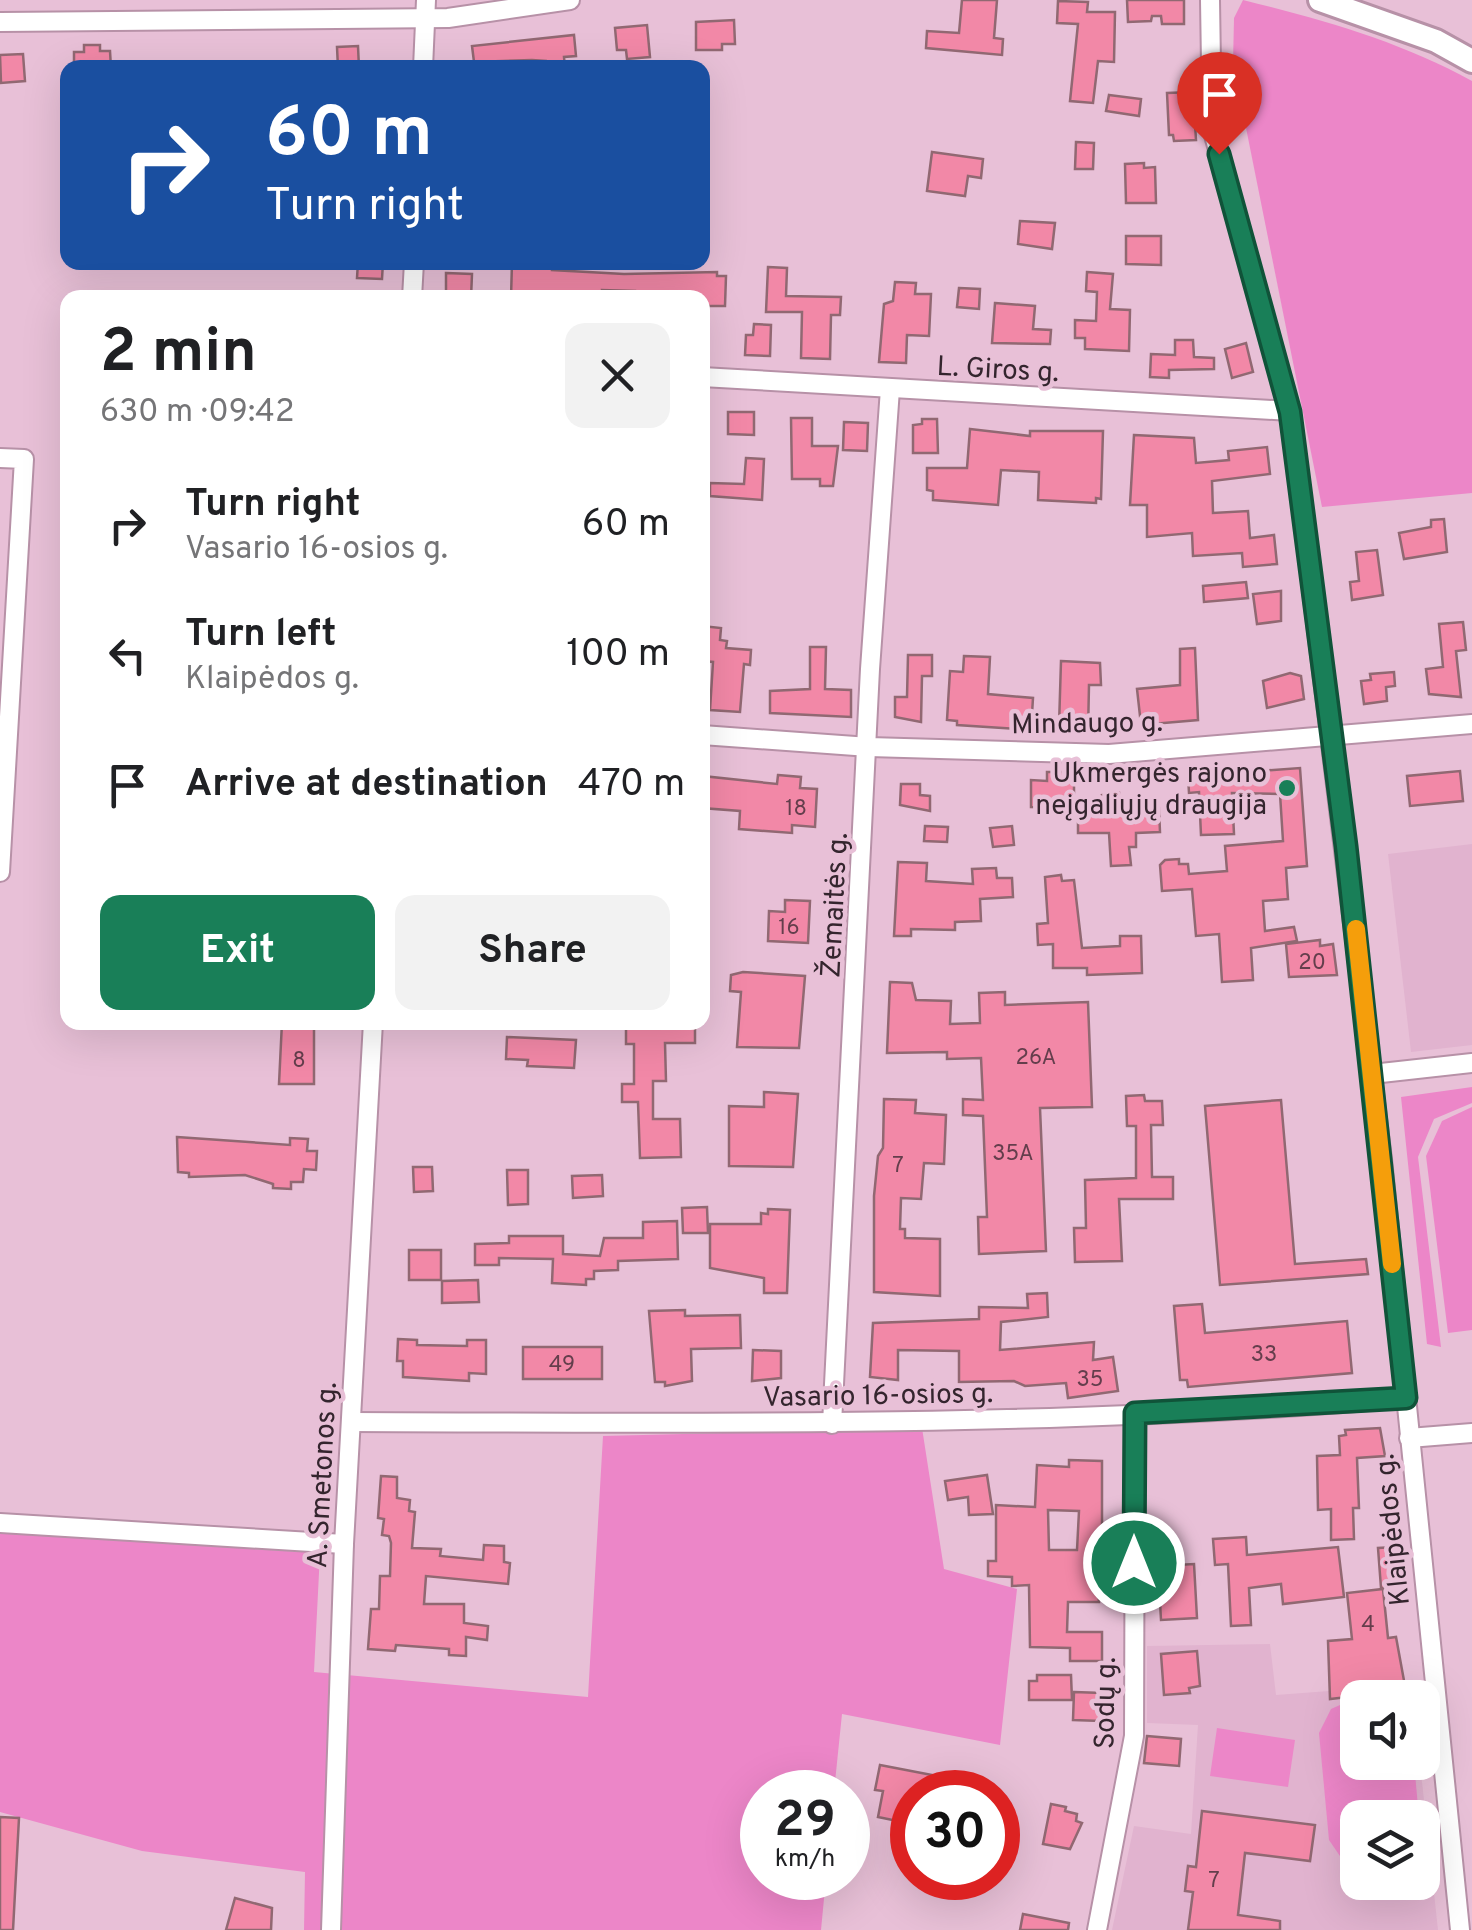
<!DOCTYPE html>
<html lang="en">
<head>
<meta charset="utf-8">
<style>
  :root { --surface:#fff; --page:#f2f2f2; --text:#202124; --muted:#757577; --accent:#197f58 }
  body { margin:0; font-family:Overpass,sans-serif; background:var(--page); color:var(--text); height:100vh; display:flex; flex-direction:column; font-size:38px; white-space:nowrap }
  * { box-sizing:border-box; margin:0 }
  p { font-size:32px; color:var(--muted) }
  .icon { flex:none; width:55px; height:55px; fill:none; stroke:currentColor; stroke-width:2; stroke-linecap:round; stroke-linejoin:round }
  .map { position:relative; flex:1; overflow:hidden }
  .panel { position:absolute; left:60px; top:290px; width:650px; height:740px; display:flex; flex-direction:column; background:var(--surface); border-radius:20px; box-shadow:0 10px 40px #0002 }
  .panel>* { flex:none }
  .top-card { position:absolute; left:60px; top:60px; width:650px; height:210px; border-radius:20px; box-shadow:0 10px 40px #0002; background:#1a4fa0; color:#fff; overflow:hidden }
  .tools { position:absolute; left:1340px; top:1680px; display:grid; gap:20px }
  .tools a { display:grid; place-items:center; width:100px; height:100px; border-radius:20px; background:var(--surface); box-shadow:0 10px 40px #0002; font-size:50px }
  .speed { position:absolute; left:740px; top:1770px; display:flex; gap:20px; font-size:50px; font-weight:700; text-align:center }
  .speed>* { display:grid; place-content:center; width:130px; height:130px; border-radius:50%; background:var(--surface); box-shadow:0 10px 40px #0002; line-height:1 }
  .speed small { font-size:25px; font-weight:400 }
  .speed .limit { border:15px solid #d22; background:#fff; color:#111 }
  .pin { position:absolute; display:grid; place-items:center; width:85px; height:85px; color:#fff; margin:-102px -42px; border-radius:50% 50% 50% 0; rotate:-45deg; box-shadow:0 0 10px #0007 }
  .pin .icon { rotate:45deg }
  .me { position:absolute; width:110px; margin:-55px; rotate:0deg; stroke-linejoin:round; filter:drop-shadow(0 0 8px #0008) }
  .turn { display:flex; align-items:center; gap:35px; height:210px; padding:0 40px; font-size:45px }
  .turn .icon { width:130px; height:130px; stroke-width:2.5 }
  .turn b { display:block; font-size:70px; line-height:85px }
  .round { display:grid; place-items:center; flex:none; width:105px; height:105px; border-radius:20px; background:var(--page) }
  .headline { display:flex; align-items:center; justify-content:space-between; height:170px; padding:0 40px }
  h1 { font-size:60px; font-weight:700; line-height:75px }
  .primary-button { display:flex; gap:20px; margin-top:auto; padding:20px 40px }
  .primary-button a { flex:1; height:115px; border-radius:20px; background:var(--accent); color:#fff; font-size:40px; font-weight:700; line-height:115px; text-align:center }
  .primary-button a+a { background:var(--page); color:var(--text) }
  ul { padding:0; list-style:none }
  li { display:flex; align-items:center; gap:30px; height:130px; padding:0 40px }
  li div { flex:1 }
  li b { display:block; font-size:38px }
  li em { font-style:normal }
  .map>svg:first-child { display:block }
</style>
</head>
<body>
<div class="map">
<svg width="1472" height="1930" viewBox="0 0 1472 1930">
  <rect width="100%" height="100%" fill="#e8c0d7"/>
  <g fill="#e1b3cf" fill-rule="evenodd">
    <path d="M1472,844v201l-61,7 -23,-198z"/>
    <path d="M1270,1644l6,51 53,-4 2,8 16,-2v-6l65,-3 1,9 -55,1v64l62,1 18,167h-326l22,-104 57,8 7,-109 -51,-2v-77zM1358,1818h64v64h-64z"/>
  </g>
  <g fill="#ec86c8">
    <path d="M1243,0c80,20 156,41 229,81v412l-150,14 -89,-444 1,-45z"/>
    <path d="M1472,1087v16l-38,16 -16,38 23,190 -14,-3 -26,-247z"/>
    <path d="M1472,1107v223l-24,3 -22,-177 16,-35z"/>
    <path d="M922,1428l22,141 73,20 -17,156 -158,-31 -8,78h-72v86h64l-5,52h-517l1,-58 -163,-21 -142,-39v-279l320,20 -6,119 274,25 15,-261z"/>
    <path d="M1358,1697h11l-11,1v64l56,1 5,54 -61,1 -1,48 -15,-7 -13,-19 -10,-107 12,-24z"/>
    <path d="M1217,1728l78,12 -7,47 -78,-11z"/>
  </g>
  <g fill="#f288a7" stroke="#916872" stroke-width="2.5" fill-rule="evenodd">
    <path d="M962,0h35l-3,38 9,1 -1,16 -76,-7 1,-17 32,2z"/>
    <path d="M1127,0h57v24h-22l-1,-8h-9l-1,5 -23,1z"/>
    <path d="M1058,1l30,1 -1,10h28l-1,50 -16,-1 -5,42 -23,-2 8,-77 -21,-1z"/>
    <path d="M734,20l1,24h-13v6h-26v-28z"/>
    <path d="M647,25l3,32 -23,2 -1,-9h-9l-2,-22z"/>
    <path d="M574,35l2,21 -12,1 1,11h-18l-1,-7 -14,-1 -58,2 -2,-16z"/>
    <path d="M84,45h16v6h10l1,17h-37v-16h10z"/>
    <path d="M358,46l1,22h-21l-1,-21z"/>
    <path d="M23,54l2,27 -24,2 -1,-28z"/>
    <path d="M1193,92l3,48 -22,1 -1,-6h-4l-2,-42z"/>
    <path d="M1109,95l32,4 -2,17 -33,-5z"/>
    <path d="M1076,142l18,1 -1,26h-18z"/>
    <path d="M932,152l51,7 -2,19 -13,-2 -3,20 -38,-5z"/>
    <path d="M1144,163v5l11,-1 1,36h-30l-1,-39z"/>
    <path d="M1020,221l35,2 -3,26 -34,-5z"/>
    <path d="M1126,236h35v29l-35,-1z"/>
    <path d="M358,262h25l-1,17 -25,-1z"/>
    <path d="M512,262h40v8l72,4 93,-2v4h9l-1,30h-23v-8h-67v-7l-33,-1v8h-91z"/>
    <path d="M768,267l19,1 -1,28 55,1 -1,18h-9l-1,44 -29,-1 1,-46h-36z"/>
    <path d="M1087,272l26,2 -3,35 20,1 -1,41 -44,-2v-11h-10v-18l21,1 1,-29 -11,-1z"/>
    <path d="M446,273l26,1 -1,24h-25z"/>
    <path d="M895,282l21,1 -1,11h16l-2,42 -22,-1 -1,28 -27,-1 5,-58 9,-3z"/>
    <path d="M959,288l21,1 -1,20 -22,-2z"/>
    <path d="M995,303l40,3 -2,23 18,1 -1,14 -58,-1z"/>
    <path d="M754,324l17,1 -1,31 -25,-1 1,-20h7z"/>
    <path d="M1175,340h18l1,17 20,1v11l-45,1v8l-19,-1 1,-23 24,1z"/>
    <path d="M1246,343l7,29 -21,6 -7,-29z"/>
    <path d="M728,412h26v23l-26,-1z"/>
    <path d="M791,418h21v28h26l-5,40h-13v-7h-28z"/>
    <path d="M922,419h15l1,34h-25v-28l9,-1z"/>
    <path d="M844,422l24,1 -1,28 -24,-1z"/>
    <path d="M970,429l60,7v-5h73l-2,68 -5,-1v5l-58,-3 1,-28 -38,-2 -3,35 -65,-5v-9l-6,-1v-22h40z"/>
    <path d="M1134,435l60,3 2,25 33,-3 -1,-9 39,-4 3,27 -58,7 1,32 35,-2 2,27 24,-3 3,29 -34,3 -1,-14 -49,3 -1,-23 -45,4v-32h-17z"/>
    <path d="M746,458l18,1 -2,41 -52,-4v-13l34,1z"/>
    <path d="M1444,519l3,33 -43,7 -5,-26 32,-6v-7z"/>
    <path d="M1377,550l6,45 -31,5 -2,-18 9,-1 -3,-29z"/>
    <path d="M1246,582l2,16 -44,4 -1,-16z"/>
    <path d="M1281,591v30l-24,3 -4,-30z"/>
    <path d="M1463,622l3,28 -10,1 5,46 -32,-3 -3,-25 17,-2 -4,-43z"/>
    <path d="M702,626l19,2 -1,12 7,1 -1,7 25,2 -1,15 -6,-1 -4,48 -30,-2 3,-48 -11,-1z"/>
    <path d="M810,647h16l-1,42 26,1v27l-81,-4v-22l40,-2z"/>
    <path d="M1195,648l3,72 -57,5 -4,-36 43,-4v-36z"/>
    <path d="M908,655h24v21h-10l-1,46 -26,-5v-20h12z"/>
    <path d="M964,656l26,1 -2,37 45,4 -2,32 -74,-5v-4l-10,-1 3,-49 13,1z"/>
    <path d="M1061,661l39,2 1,22h-12l-1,48 -29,-7z"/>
    <path d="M1394,672l1,14 -9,1 1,14 -23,3 -3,-23 10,-1 -1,-6z"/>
    <path d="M1290,673l11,3 3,23 -37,9 -4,-27z"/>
    <path d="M1300,768l7,98 -21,2 2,31 -25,2 2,30 29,-4 3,14 -46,7 2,32 -31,2 -3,-48 -23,2 -4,-47 -30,2 -2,-26 5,-5 14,-1v5h9l1,10 38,-3 -2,-25 58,-5 -3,-47 -48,-1 2,41 -33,1 -2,-43 -10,1 -1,-17z"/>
    <path d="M1460,771l3,30 -53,5 -3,-30z"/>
    <path d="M1047,772h27v36l-43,-1v-27l16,1z"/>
    <path d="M778,775l23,2 -1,11 17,1 -2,38 -23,-2v8l-53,-4 1,-18 -38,-3v-32l75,8z"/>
    <path d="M901,784h19v11l10,1v15l-30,-6z"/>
    <path d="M1119,793l1,15h39l1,24 -24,1v14h-7l2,18 -20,1 -2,-33h-31v-24h26l-2,-14z"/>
    <path d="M925,826l23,1 -1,15 -23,-1z"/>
    <path d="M1012,826l2,19 -21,2 -3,-19z"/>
    <path d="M898,862l29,1 -1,18 47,3 -1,-15 24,-1 1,10h15l1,19 -33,2 1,22 -26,1v8l-44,-1v7h-17z"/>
    <path d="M1061,875l1,6 12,-1 8,68 38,-2v-10h21l1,37 -55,2v-7h-34v-24l-15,1 -1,-21 11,-1 -3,-46z"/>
    <path d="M785,900l25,1 -2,42 -40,-2 1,-30 16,1z"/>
    <path d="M1320,940v6l13,-2 4,31 -48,2 -3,-33z"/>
    <path d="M743,972l62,4 -6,72 -62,-1 4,-55 -11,-1 1,-16z"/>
    <path d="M890,982l22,1 4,17 35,1 -1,23 30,-1 -1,-30 26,-1v13l83,-3 4,105 -52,1 6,143 -67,3 -1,-37h9l-4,-101 -20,-1v-16l20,1 -2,-42 -34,1v-7l-60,1z"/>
    <path d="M282,1022h32v62h-35z"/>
    <path d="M626,1022h69v21h-30l1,38h-13v38h27l1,38 -41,1 -2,-56h-16v-18h12v-40h-8z"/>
    <path d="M507,1037l69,3 -2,28 -47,-2 1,-6 -22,-1z"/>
    <path d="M764,1092l34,2 -5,73 -64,-1v-60l35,1z"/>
    <path d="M1144,1095l1,6h17l1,24h-12l1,52h21v22h-54l3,62 -47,1 -1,-34h12l-1,-48 51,-2v-52h-9l-1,-30z"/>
    <path d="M884,1099l32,1 -1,13 31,2 -2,49 -20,-1 -3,36 -20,-1 -1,31h5v9l35,1v57l-66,-4v-96l4,-40 5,-8z"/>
    <path d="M1281,1100l14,164 71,-5 2,15 -148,11 -15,-179z"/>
    <path d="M177,1137l113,8v-7l18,1 -1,12h10l-1,19 -12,-1 -1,13h-12v7l-18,-1v-4l-28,-9 -56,2v-4l-11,-1z"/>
    <path d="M413,1167h19l1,24 -19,1z"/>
    <path d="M507,1170h21v34l-20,1z"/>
    <path d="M602,1175l1,21 -30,2 -1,-22z"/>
    <path d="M707,1207l1,26h-25l-1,-25z"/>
    <path d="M768,1209l22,1 -3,83h-23v-15l-54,-10v-44h51v-11l7,1z"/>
    <path d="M677,1221l1,38 -60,2v9l-24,1v8h-8v6l-34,-2 1,-24 -54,-1v7h-24v-21l34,-1v-7h54v18l37,2 4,-18h39v-16z"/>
    <rect x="409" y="1250" width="32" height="30"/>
    <path d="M478,1280l1,22 -37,1v-22z"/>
    <path d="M1047,1293l1,24 -47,5 -1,28 94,-8 -1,18 20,-3 5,34 -50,7 -2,-15 -41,3 -11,-5 -55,1v-31l-61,-1v30l-28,-3 3,-54 106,-4v-12l49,1 -1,-14z"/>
    <path d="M1202,1304l3,29 142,-12 5,52 -164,14 -1,-7h-7l-6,-74z"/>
    <path d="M685,1310v6l55,-1 1,33 -50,1 1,32 -27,5v-4h-10l-6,-71z"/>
    <path d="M398,1339l19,1v5l50,1v-6h19v34l-17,-1v8l-66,-4v-16h-6z"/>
    <rect x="523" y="1347" width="79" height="32"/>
    <path d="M753,1350l28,1v27l-29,3z"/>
    <path d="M1380,1428l5,28 -28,2 2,50h-6l1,31 -23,1v-31l-13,1 -1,-54 23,-1 -1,-19 7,-1 -1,-5z"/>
    <path d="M1069,1460l33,1v128h-4l1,13h-31l-1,30h35v29h-32v-13l-40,-1 -1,-62 -17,1v-9l-24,-1v-15h8v-56l39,2 2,-42 32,2zM1048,1510l31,1 -2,39h-28z"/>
    <path d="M987,1475l6,39 -24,1 -1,-18 -20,3 -3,-19z"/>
    <path d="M381,1476l16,1v21l13,2 -1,11 6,1 -3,36 29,1 -1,7 43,4 1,-15 20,1v16l6,1 -2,21 -82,-8 -2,28h40v19l24,3 -1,14 -21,-3v19l-17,-1v-6l-53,-4 -1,6 -27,-2 3,-40h8l1,-33h10l1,-33 -2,-7 -7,-1 2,-16 -6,-1z"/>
    <path d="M1246,1537l1,18 91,-8 6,50 -61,7 -2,-20 -32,4 2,37 -20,1 -3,-62 -13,1 -2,-26z"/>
    <path d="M1395,1547l4,40 -18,1 -3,-40z"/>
    <path d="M1194,1564l3,54 -36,2 -3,-54z"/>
    <path d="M1383,1589l5,49 8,-1 9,49 -58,5 1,6 -18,2 -2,-58 24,-2 -5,-46z"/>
    <path d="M1197,1651l3,35 -11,2 1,5 -26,2 -3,-41z"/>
    <path d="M1037,1675h34l1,25h-43v-19h8z"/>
    <path d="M1074,1692l28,1 -1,28 -28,-1z"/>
    <path d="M1147,1736l34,3 -2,27 -35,-3z"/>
    <path d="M880,1765l52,10 -3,17h-17v32l-34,-7 5,-26 -8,-1z"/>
    <path d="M1051,1804l15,3 -1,4 12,3 -1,7 6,2 -12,26 -27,-5z"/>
    <path d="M1202,1811l113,14 -5,36 -65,-8 -7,62 42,6v9h-92l5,-38 -8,-1 3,-25 8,1z"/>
    <path d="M0,1817l19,1 -6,112h-13z"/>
    <path d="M235,1898l37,10 -1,22h-45z"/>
    <path d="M1023,1914l46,9 -1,7h-48z"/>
  </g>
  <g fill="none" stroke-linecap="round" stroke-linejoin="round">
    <g stroke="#b791a7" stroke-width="22">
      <g id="minor">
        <path d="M1210,0l2,128 78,283 92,748 78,771"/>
        <path d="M0,22l448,-4 122,-18"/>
        <path d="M423,68l3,-68"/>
        <path d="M412,298l2,-36"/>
        <path d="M702,377l588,34"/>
        <path d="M0,458l24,1 -24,413"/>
        <path d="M702,735l167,12 240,7 363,-30"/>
        <path d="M1372,1074l100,-11"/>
        <path d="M351,1422c351,1 704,6 1054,-24"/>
        <path d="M832,1424l38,-755 20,-280"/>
        <path d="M1409,1438l63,-5"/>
        <path d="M0,1523l344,21"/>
        <path d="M331,1930l13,-386 29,-522"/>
        <path d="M1097,1930l37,-194 1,-323"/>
      </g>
    </g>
    <g stroke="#b791a7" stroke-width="28">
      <path id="major" d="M1320,0l116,41 36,20"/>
    </g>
    <use href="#minor" stroke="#fff" stroke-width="18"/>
    <use href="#major" stroke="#fff" stroke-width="22"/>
  </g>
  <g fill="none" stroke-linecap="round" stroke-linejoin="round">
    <g stroke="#105339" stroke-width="25">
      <path id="route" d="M1134,1563l1,-150 271,-15 -60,-552 -56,-434 -71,-258"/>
    </g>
    <use href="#route" stroke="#197f58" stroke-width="18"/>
    <path stroke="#f59e0b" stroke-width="18" d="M1356,929l36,335"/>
  </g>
  <circle fill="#197f58" stroke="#e8c0d7" stroke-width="4" cx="1287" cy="788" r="10"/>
  <g text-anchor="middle" stroke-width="9" stroke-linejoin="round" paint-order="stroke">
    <g font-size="22" fill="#643e4c">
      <text x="796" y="815">18</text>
      <text x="789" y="934">16</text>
      <text x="1312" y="969">20</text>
      <text x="1036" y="1064">26A</text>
      <text x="299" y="1067">8</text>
      <text x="1013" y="1160">35A</text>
      <text x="898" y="1172">7</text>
      <text x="1264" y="1361">33</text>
      <text x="562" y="1371">49</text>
      <text x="1090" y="1386">35</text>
      <text x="1368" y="1631">4</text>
      <text x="1214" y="1887">7</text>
    </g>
    <g font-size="28" fill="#34252e" stroke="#e8c0d7">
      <text transform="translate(998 368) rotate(3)" y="10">L. Giros g.</text>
      <text transform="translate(1087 722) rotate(-1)" y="10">Mindaugo g.</text>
      <text transform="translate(833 905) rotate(-87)" y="10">Žemaitės g.</text>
      <text transform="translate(878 1394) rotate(-1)" y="10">Vasario 16-osios g.</text>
      <text transform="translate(321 1475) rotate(-87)" y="10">A. Smetonos g.</text>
      <text transform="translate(1391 1530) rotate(-96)" y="10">Klaipėdos g.</text>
      <text transform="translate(1104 1703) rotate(-89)" y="10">Sodų g.</text>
    </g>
    <g font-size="28" fill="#34252e" stroke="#e8c0d7" text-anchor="end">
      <text x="1267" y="782">Ukmergės rajono<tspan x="1267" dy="32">neįgaliųjų draugija</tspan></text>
    </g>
  </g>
</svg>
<div class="tools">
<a><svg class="icon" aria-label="sound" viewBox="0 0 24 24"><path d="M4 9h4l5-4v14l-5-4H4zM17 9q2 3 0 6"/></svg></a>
<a><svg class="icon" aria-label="layers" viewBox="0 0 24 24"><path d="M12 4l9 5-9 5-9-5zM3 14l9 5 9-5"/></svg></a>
</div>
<div class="speed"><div>29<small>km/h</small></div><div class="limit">30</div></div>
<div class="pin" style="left:1219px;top:154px;background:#d93025"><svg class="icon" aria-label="arrive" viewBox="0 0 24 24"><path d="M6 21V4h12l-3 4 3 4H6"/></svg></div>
<svg class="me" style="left:1134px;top:1563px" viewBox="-20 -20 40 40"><circle r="17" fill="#197f58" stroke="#fff" stroke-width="3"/><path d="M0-11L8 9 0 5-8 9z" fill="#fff"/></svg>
<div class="top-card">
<div class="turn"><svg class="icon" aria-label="right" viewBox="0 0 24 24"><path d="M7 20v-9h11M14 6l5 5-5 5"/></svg><div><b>60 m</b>Turn right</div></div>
</div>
<section class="panel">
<div class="headline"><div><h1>2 min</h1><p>630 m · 09:42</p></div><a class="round"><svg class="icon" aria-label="close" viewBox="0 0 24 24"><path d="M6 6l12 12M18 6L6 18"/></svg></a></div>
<ul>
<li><svg class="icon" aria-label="right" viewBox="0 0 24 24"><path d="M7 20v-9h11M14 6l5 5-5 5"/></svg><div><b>Turn right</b><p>Vasario 16-osios g.</p></div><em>60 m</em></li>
<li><svg class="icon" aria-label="left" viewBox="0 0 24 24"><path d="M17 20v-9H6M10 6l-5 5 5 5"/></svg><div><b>Turn left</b><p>Klaipėdos g.</p></div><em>100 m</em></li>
<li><svg class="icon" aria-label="arrive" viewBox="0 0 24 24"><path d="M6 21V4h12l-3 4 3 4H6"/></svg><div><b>Arrive at destination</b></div><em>470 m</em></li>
</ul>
<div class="primary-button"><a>Exit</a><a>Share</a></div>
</section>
</div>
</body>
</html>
